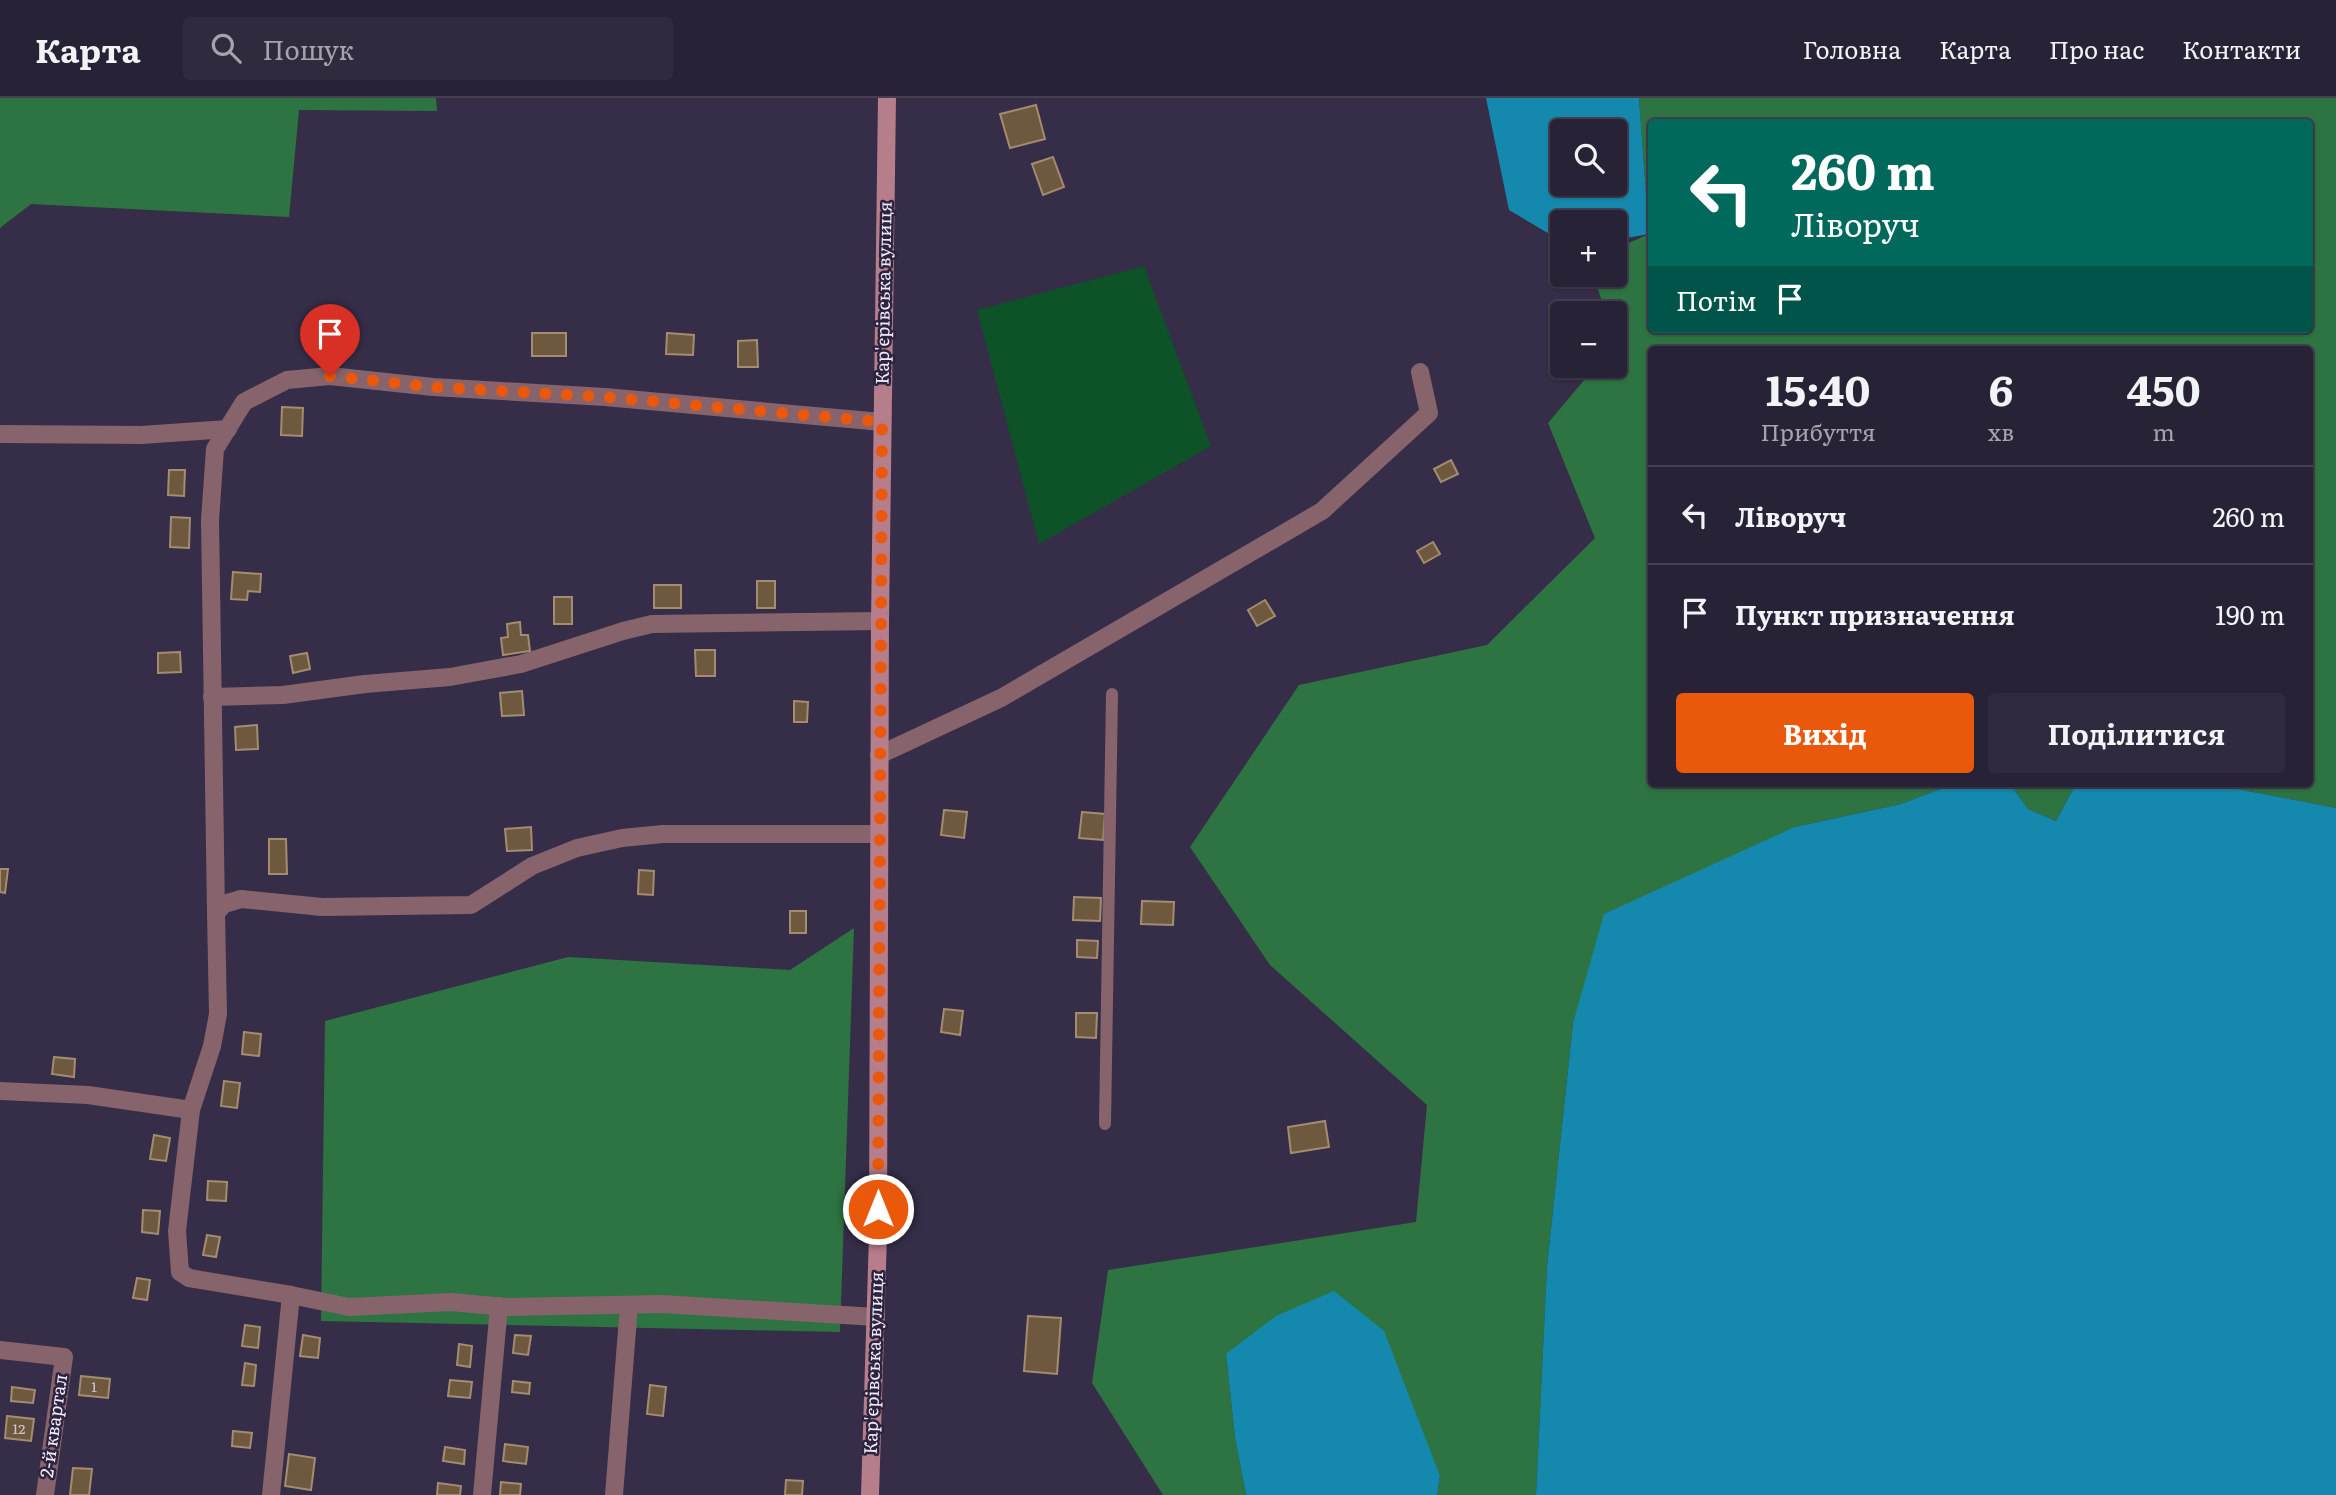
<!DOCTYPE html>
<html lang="uk">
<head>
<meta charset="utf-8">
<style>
  :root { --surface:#282236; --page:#302a3e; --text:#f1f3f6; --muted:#a5a4ad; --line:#443f51; --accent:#ea580c }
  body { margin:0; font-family:Literata,serif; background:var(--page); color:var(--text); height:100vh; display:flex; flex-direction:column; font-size:26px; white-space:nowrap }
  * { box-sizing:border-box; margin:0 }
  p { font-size:23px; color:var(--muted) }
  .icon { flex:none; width:38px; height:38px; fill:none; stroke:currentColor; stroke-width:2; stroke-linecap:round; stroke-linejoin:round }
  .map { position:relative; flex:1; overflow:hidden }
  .side { position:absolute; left:1648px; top:248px; width:665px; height:441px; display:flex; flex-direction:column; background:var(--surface); border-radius:7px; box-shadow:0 2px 5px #0004,0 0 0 2px var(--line) }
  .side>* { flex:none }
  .hud { position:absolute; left:1648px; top:21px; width:665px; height:214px; border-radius:7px; box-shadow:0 2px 5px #0004,0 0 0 2px var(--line); background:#00695c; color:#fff; overflow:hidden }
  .buttons { position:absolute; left:1550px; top:21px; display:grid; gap:14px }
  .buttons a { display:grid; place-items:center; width:77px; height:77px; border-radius:7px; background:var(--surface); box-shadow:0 2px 5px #0004,0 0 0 2px var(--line); font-size:35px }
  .pin { position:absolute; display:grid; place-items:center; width:60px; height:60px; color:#fff; margin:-72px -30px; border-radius:50% 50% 50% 0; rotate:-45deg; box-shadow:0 0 7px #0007 }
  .pin .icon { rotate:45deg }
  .me { position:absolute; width:77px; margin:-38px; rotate:0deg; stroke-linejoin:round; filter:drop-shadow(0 0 5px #0008) }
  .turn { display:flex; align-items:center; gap:24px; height:147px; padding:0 28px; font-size:32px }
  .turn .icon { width:91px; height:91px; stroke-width:2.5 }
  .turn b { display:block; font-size:49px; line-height:60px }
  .then { display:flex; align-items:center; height:66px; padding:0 28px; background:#0003; gap:14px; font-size:26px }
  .eta { display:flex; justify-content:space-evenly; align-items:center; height:119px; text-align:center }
  .eta b { font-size:42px; font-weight:700; line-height:49px }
  .action { display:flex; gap:14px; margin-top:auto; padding:14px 28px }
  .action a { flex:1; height:80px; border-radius:7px; background:var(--accent); color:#fff; font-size:28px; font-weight:700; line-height:80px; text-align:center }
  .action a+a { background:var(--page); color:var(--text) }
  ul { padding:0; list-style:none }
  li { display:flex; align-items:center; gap:21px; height:98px; padding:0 28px; border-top:2px solid var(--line) }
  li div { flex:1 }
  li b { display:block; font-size:26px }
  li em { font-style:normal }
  header { display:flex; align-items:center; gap:42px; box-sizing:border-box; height:98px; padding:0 35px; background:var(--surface); border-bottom:2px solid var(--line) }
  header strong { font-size:33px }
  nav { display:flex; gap:38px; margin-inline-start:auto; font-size:24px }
  .search { width:490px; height:63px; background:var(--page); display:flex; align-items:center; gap:18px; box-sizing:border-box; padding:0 24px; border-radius:7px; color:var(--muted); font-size:26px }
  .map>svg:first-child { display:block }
</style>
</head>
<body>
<header>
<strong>Карта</strong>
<div class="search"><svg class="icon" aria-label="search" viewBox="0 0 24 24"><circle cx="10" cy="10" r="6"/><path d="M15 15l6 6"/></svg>Пошук</div>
<nav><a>Головна</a><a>Карта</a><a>Про нас</a><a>Контакти</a></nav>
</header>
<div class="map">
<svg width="2336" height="1397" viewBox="0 0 2336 1397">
  <rect width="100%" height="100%" fill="#362d48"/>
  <path fill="#0e5227" d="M1144,168l67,180 -172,98 -62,-234z"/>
  <g fill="#2d7442" fill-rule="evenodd">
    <path d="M0,0h436l1,13 -138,-1 -10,107 -258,-13 -31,24z"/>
    <path d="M1639,0h697v710l-124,-24h98v-434h-658v434h301l-52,20 -106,23 -222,196 -26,243 -11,229h-99l3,-19 -214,-122 9,83 11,58h-83l-71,-112 16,-113 308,-48 11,-117 -157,-140 -80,-118 109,-162 188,-40 108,-107 -47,-115 48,-57h19v-53h-9l-13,-38h22v-26l34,-15zM1652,24h658v207h-658z"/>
    <path d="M2010,686h66l-20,37 -28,-12z"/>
    <path d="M854,830l-14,404 -519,-11 4,-300 243,-64 222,13z"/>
  </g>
  <g fill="#1589ad" fill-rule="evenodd">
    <path d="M1486,0h153l10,136 -34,6v-18h-52v20l-54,-32zM1563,33h52v53h-52z"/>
    <path d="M1953,686h57l18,25 28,12 20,-37h136l124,24v687h-800l11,-229 26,-243 31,-109 191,-87 106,-23z"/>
    <path d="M1334,1193l50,40 56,145 -3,19h-191l-11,-58 -9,-83 50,-38z"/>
  </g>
  <g fill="#6e593e" stroke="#a38d70" stroke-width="2">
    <path d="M1036,7l9,34 -35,9 -10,-34z"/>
    <path d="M1053,59l11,30 -21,8 -11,-31z"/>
    <rect x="532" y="235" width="34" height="23"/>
    <path d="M667,235l27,2 -1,20 -27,-1z"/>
    <path d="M757,242l1,27h-20v-26z"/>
    <path d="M282,309l21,1 -1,28 -21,-1z"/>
    <path d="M1451,362l7,14 -17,8 -7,-13z"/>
    <path d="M169,372h16l-1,26 -16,-1z"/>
    <path d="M171,419l19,1 -1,30 -19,-1z"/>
    <path d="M1433,444l7,12 -16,9 -7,-12z"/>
    <path d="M233,474l28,2 -1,18 -12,-1 -1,9 -16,-1z"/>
    <rect x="757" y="483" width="18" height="27"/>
    <rect x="654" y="487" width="27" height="23"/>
    <rect x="554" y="499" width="18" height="27"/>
    <path d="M1265,502l10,16 -18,10 -9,-16z"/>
    <path d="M520,524l1,13h7l2,16 -27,4 -2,-17 7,-1 -1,-13z"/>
    <path d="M695,552h20v26h-19z"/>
    <path d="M180,554l1,20 -23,1v-20z"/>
    <path d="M307,555l3,16 -17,4 -3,-17z"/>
    <path d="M522,593l2,24 -22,1 -2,-23z"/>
    <path d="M794,603l14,1 -1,20h-13z"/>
    <path d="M257,627l1,24 -22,1 -1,-23z"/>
    <path d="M944,712l23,2 -3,26 -23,-3z"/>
    <path d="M1082,714l23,2 -2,26 -24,-2z"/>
    <path d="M531,729l1,23 -25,1 -2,-22z"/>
    <path d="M269,741h17l1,35h-18z"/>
    <path d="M0,771h8l-3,24 -5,-1z"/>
    <path d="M639,772l15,1 -1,24 -15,-1z"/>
    <path d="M1074,799l27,1 -1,23 -27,-1z"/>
    <path d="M1142,803l32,1 -1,23 -32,-1z"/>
    <rect x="790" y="813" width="16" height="22"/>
    <path d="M1077,842l21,1 -1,17 -20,-1z"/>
    <path d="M944,911l19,2 -3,24 -19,-3z"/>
    <path d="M1076,915h21l-1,25 -20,-1z"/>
    <path d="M244,934l17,2 -2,22 -17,-2z"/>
    <path d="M54,959l21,2 -1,18 -22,-3z"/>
    <path d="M224,983l16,2 -3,25 -16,-2z"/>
    <path d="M1325,1023l4,26 -38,6 -3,-26z"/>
    <path d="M154,1037l16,3 -4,23 -16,-2z"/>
    <path d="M208,1083l19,1 -1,19 -19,-1z"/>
    <path d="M143,1112l17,1 -2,23 -16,-2z"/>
    <path d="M207,1137l13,2 -4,20 -13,-2z"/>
    <path d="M137,1180l13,2 -3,20 -14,-2z"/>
    <path d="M1028,1218l33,2 -4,56 -33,-3z"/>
    <path d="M245,1227l15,2 -2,21 -16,-2z"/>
    <path d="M303,1237l17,3 -2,20 -18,-2z"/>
    <path d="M515,1237l16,1 -3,19 -15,-2z"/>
    <path d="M459,1246l13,2 -2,21 -13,-2z"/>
    <path d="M245,1265l11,2 -2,21 -12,-1z"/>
    <path d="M81,1278l29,3 -2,19 -29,-3z"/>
    <path d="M450,1282l22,2 -2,16 -22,-2z"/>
    <path d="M513,1283l17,2 -1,11 -17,-2z"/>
    <path d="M650,1287l16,2 -3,29 -16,-2z"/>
    <path d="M12,1289l23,3 -2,13 -22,-2z"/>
    <path d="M7,1318l27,3 -3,22 -26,-3z"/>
    <path d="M233,1333l19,2 -2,15 -18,-2z"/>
    <path d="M505,1346l23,3 -2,17 -23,-3z"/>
    <path d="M445,1349l20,3 -1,14 -21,-3z"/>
    <path d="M289,1356l26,4 -4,32 -26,-4z"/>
    <path d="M73,1370l19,1 -3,26h-19z"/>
    <path d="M786,1382l17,1 -1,14h-17z"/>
    <path d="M501,1384l20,2 -1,11h-20z"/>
    <path d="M438,1385l23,3 -1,9h-23z"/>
  </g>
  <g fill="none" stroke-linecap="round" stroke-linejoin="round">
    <path stroke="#87636b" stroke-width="12" d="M1105,1026l7,-430"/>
    <g stroke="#87636b" stroke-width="18">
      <path d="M0,336l141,1 87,-6"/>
      <path d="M212,599l71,-2 82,-11 85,-7 71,-13 102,-33 29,-7 228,-3"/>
      <path d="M879,657l122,-57 321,-187 107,-98 -9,-41"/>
      <path d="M216,815l-6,-393 5,-71 29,-47 43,-22 43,-4 103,11 172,10 277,25"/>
      <path d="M0,993l88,4 103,15 -14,121 3,41 9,6 102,17 58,12 102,-5 54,5 157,-3 214,13"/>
      <path d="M191,1012l21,-64 6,-32 -2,-101 8,-9 17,-5 81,8 149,-2 61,-39 45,-18 45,-10 41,-4h216"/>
      <path d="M0,1252l64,7 -19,138"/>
      <path d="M271,1397l20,-200"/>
      <path d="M482,1397l17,-189"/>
      <path d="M614,1397l15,-190"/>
    </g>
    <path stroke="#b67d8a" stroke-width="18" d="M870,1397l8,-260 2,-614 7,-523"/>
  </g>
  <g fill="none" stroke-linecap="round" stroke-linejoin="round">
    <path stroke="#ea580c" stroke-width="12" stroke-dasharray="0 21.6" d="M330,278l103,11 172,10 277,25 -4,787"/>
  </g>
  <g text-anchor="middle" stroke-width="5" stroke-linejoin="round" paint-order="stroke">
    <g font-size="14" fill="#cfc6cc">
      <text x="94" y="1294">1</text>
      <text x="19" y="1336">12</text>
    </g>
    <g font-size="18" fill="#efeafc" stroke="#2c233d">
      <text transform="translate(884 195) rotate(-89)" y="6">Кар'єрівська вулиця</text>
      <text transform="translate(874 1265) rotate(-88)" y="6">Кар'єрівська вулиця</text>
      <text transform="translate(54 1328) rotate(-82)" y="6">2-й квартал</text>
    </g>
  </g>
</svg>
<div class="buttons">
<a><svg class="icon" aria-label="search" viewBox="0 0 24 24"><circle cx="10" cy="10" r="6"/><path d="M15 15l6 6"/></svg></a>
<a>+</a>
<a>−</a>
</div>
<div class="pin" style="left:330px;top:278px;background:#d93025"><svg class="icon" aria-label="arrive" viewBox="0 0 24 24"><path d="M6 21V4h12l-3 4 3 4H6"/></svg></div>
<svg class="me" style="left:878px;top:1111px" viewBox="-20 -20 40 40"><circle r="17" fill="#ea580c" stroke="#fff" stroke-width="3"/><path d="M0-11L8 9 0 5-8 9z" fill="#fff"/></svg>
<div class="hud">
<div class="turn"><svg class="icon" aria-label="left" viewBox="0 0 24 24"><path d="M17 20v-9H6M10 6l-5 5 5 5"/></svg><div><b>260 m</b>Ліворуч</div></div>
<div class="then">Потім<svg class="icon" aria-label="arrive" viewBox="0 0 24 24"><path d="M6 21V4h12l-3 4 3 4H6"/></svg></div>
</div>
<section class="side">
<div class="eta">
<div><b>15:40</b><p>Прибуття</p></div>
<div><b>6</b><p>хв</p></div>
<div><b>450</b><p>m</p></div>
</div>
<ul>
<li><svg class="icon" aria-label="left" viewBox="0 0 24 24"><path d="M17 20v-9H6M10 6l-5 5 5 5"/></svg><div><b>Ліворуч</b></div><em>260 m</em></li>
<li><svg class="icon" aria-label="arrive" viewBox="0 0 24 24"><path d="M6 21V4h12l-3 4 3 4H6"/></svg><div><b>Пункт призначення</b></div><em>190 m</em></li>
</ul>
<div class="action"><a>Вихід</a><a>Поділитися</a></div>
</section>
</div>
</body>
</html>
